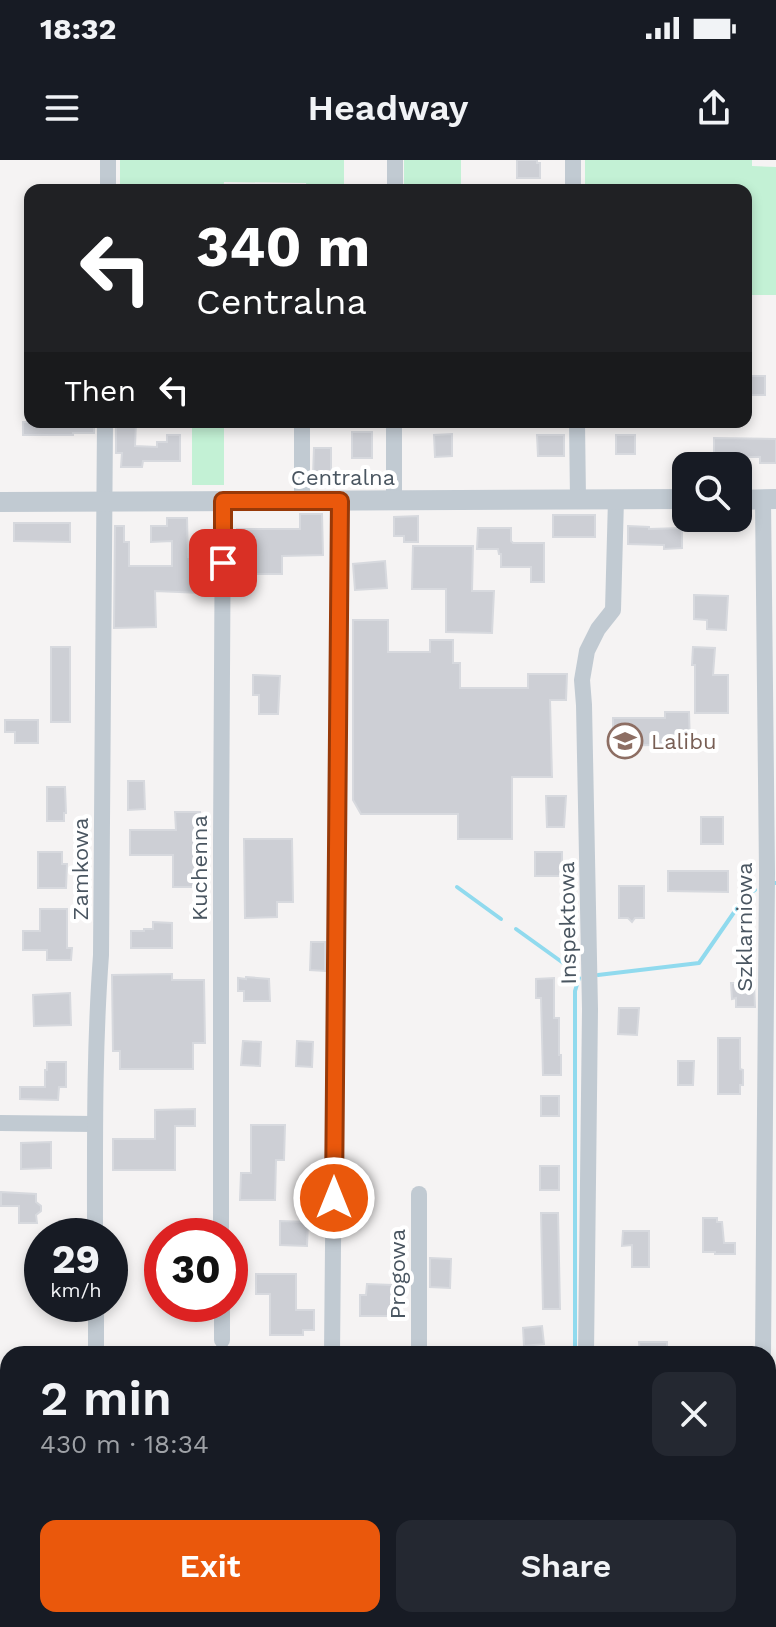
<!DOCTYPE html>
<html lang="en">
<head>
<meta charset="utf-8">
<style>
  :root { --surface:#171b24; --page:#242831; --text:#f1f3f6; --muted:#9ea1a6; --accent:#ea580c }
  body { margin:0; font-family:"Work Sans",sans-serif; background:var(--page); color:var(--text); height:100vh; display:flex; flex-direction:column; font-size:30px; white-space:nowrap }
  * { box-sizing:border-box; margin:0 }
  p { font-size:26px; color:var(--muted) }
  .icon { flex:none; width:44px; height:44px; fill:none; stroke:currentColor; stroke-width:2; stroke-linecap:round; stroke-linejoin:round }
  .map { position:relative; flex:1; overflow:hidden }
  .sheet { position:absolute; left:0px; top:1186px; width:776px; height:282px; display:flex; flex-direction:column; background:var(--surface); border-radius:24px 24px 0 0; box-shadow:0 4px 12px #0003 }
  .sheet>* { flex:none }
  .banner { position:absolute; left:24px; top:24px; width:728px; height:244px; border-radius:16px; box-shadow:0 4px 12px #0003; background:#202124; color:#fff; overflow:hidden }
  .buttons { position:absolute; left:672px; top:292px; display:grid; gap:16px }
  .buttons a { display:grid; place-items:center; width:80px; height:80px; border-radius:16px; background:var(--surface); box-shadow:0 4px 12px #0003; font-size:40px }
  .speed { position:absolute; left:24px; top:1058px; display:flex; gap:16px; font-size:40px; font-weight:700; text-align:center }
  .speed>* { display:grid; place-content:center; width:104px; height:104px; border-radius:50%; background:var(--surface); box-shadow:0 4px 12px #0003; line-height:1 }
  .speed small { font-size:20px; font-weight:400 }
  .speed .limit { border:12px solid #d22; background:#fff; color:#111 }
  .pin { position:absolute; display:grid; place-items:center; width:68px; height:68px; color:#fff; margin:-34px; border-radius:16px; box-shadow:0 4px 12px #0006 }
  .me { position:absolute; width:88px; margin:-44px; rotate:0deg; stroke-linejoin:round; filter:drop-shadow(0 0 6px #0008) }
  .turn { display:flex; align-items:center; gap:28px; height:168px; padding:0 40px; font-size:36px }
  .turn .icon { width:104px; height:104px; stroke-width:2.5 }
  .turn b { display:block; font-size:56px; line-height:68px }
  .then { display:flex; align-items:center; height:76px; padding:0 40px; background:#0003; gap:16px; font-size:30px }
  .round { display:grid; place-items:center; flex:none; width:84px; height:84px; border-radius:16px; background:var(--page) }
  .summary { display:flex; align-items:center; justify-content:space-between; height:136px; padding:0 40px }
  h1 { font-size:48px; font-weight:600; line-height:60px }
  .action { display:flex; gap:16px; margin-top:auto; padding:16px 40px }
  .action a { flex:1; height:92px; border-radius:16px; background:var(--accent); color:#fff; font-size:32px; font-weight:600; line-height:92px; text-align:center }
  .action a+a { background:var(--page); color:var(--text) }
  .status { display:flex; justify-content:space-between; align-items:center; height:56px; padding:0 40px; background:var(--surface); direction:ltr }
  .status svg { height:22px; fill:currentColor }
  header { display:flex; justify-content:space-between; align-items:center; height:104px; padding:0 40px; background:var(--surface); font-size:36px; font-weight:600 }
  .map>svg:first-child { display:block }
</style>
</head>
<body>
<div class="status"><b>18:32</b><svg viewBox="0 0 49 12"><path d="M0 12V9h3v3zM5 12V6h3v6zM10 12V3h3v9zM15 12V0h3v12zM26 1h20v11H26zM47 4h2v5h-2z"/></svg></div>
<header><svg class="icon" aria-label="menu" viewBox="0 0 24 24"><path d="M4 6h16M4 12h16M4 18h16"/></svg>Headway<svg class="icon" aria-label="share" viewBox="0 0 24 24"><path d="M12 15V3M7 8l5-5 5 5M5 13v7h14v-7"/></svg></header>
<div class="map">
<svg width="776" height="1467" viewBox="0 0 776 1467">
  <rect width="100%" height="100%" fill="#f5f3f3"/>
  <g fill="#c3f1d5">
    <path d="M120,0h224v30h-37l-1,-7 -82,-1 -1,8h-76v-5h-27z"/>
    <rect x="404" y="0" width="57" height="30"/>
    <path d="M585,0h167v6l24,1v128h-30v-105h-161z"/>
    <rect x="192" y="262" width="32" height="63"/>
  </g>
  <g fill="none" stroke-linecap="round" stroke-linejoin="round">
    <g stroke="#90daee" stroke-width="4">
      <path d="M775,723h1"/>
      <path d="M457,727l44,32"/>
      <path d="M516,769l50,36"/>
      <path d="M598,815l101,-12 47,-68 9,-5"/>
      <path d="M575,1194v-363l4,-13"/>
    </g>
  </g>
  <g fill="#cdcfd5" stroke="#d7d9de" stroke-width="2">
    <path d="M517,0h20v3h3v15h-23z"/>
    <rect x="746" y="216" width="19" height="19"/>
    <path d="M23,262h71v11h-21v2h-50z"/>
    <path d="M116,262h20l-1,24 22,1v-5h10v-7h13v26h-37l-1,6h-21l1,-14h-6z"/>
    <rect x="352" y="272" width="20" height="26"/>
    <path d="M452,274v22l-17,1 -1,-22z"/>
    <path d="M537,275h27v21h-26z"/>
    <rect x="616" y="275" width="19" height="19"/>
    <path d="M714,278l62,1v24h-16v-6h-34v2h-12z"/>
    <path d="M314,288h17v28h-18z"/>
    <path d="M300,354h22l1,41 -41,1v18h-45v-45h63z"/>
    <rect x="553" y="355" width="42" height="22"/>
    <path d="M418,356v26h-14v-6h-10v-19z"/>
    <path d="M167,358h20l1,39h6v21h7v15l-46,-2 1,36 -42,1 1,-102h9v16h5v24h43v-25l-21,1v-16h16z"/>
    <path d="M14,363h56v19l-56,-1z"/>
    <path d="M628,366l21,1v2l33,-1v20l-18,1v-4l-36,-1z"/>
    <path d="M478,368h33v13l2,2h31v39h-13v-15h-30v-13h-2l-1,-5h-21z"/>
    <path d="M413,386h60l-1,45h22l-2,42 -46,-1v-43h-34z"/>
    <path d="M385,401l2,27 -32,2 -2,-26z"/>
    <path d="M694,435l34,1 -2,34 -19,-1v-9l-13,-1z"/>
    <path d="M353,460h35v32h42v-12h23v23h7v25h68v-14h39l-1,26h-16l2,77h-40v62h-54v-25h-97l-8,-14z"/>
    <rect x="51" y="487" width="19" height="75"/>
    <path d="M693,487l22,1 -2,27h15v38h-33v-48h-3z"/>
    <path d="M253,515l27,1 -2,38h-19v-19h-6z"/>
    <path d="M665,552h24l1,32 -77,2v-28h52z"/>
    <path d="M5,560h33v23h-23v-11h-10z"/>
    <path d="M128,621h16l1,28 -17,1z"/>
    <path d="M47,627h18l1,26h-2v8h-17z"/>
    <path d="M546,636h20l-2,31h-17z"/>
    <path d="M175,652h25l-2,75h-25v-32h-43v-25h46z"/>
    <rect x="701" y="657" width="22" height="27"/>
    <path d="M244,679h48l1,63h-16v15l-32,1z"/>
    <path d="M38,692h24v12h5l-1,24h-28z"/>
    <rect x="535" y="692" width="27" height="24"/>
    <path d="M668,711h60v21l-60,-1z"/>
    <path d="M619,726h25v32h-9l-3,4 -4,-4h-9z"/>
    <path d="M40,749h27v39h5l-1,12h-24v-10h-24v-19h17z"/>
    <path d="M153,762l19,1v25h-41v-17h13v-2h9z"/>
    <path d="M311,782h14v29l-15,-1z"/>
    <path d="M172,814v6h32l1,63h-12v26h-73v-18h-7l-1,-76z"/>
    <path d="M246,817l23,2 1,22h-26v-10h-6v-13l8,1z"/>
    <path d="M554,818v40h5v37h2v20h-18l-2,-77h-5v-19z"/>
    <path d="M731,823h23l1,24h-19v-9l-4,1z"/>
    <path d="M70,833l1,32 -37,1 -1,-31z"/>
    <path d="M619,848h20l-2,27 -19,-1z"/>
    <path d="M718,878h22v31l3,1v15h-3v9h-22z"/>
    <path d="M243,881l18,1 -1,24 -19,-1z"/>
    <path d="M297,881l16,1 -1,25 -16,-1z"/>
    <path d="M678,901h16l-1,24h-15z"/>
    <path d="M47,902h19v25h-7l-1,13 -38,-1v-12h25v-17h2z"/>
    <rect x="541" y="936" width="18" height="20"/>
    <path d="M195,949v17h-20v44h-62v-31h42v-29z"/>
    <path d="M251,965h34l-1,35h-8l-1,40h-35l1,-27h10z"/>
    <path d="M51,982v26l-30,1v-26z"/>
    <rect x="540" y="1006" width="19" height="24"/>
    <path d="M1,1032l35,2v8l5,4v5l-5,4 1,8h-18v-17h-18z"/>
    <path d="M541,1053h17l2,96h-17z"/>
    <path d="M703,1058h14v4h5l2,21h11v11h-20v-2h-12z"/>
    <path d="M280,1061l28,1 -1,24 -27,-1z"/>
    <path d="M623,1071h26v36h-17v-22l-10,1z"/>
    <path d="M430,1098l21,1 -1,29 -20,-1z"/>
    <path d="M256,1114h40v36h18v20h-11v5h-33v-41h-14z"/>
    <path d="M367,1124l25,1v31h-32v-21h6z"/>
    <path d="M542,1166l2,18 -20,2 -1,-18z"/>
    <path d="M639,1182h28v12h-27z"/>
  </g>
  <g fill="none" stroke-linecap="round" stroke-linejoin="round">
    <g stroke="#c1cad2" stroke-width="16">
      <path d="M108,30v-30"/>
      <path d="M395,30v-30"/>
      <path d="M573,30v-30"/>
      <path d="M577,262l1,77"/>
      <path d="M302,340v-78"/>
      <path d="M394,341v-79"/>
      <path d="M0,963l94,1"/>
      <path d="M95,1076c0,-94 -1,-187 6,-281l4,-533"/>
      <path d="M221,1076v-392l2,-343"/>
      <path d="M96,1144v50"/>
      <path d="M222,1144v36"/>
      <path d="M332,1194l8,-853"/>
      <path d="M419,1194v-160"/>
      <path d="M586,1194l4,-345 -6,-304 -2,-25 5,-29 11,-22 15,-19 3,-111"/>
      <path d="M763,1194l4,-481 -4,-373"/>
      <path d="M332,1460v7"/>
      <path d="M576,1460v7"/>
      <path d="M764,1460v7"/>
      <path d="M102,1467v-7"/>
      <path d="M418,1467v-7"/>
    </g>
    <g stroke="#c1cad2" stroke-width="20">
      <path d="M738,340l38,-1"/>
      <path d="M0,342l686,-3"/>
    </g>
  </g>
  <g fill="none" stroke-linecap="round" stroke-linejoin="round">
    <g stroke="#983908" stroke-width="20">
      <path id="route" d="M223,403v-62h117l-6,697"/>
    </g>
    <use href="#route" stroke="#ea580c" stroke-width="14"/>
  </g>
  <defs>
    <g id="school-ring" transform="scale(1.8)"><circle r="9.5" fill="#fff" stroke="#8d6e63" stroke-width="1.5"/><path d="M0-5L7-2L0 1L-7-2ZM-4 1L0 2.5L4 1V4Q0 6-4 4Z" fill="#8d6e63"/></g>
  </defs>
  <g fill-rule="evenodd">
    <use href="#school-ring" x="625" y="581"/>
  </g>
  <g text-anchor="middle" stroke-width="8" stroke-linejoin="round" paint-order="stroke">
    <g font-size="22" fill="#4a5661" stroke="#fff">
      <text x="343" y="325">Centralna</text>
      <text transform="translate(199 708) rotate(-90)" y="8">Kuchenna</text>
      <text transform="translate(80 709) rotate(-90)" y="8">Zamkowa</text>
      <text transform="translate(567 763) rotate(-91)" y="8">Inspektowa</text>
      <text transform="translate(744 767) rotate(-90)" y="8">Szklarniowa</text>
      <text transform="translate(397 1114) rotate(-90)" y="8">Progowa</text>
    </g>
    <g font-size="22" fill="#785e54" stroke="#fff" text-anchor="start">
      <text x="651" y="589">Lalibu</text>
    </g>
  </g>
</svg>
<div class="buttons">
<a><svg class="icon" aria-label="search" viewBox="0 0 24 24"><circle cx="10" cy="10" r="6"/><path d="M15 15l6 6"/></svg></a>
</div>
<div class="speed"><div>29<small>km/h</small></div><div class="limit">30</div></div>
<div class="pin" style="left:223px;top:403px;background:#d93025"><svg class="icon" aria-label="arrive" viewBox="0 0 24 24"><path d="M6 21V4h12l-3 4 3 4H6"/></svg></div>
<svg class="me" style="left:334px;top:1038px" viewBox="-20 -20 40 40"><circle r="17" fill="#ea580c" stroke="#fff" stroke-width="3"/><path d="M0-11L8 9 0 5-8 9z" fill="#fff"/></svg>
<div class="banner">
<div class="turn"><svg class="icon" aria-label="left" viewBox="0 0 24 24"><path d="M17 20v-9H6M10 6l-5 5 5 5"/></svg><div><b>340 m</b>Centralna</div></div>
<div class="then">Then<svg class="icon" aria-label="left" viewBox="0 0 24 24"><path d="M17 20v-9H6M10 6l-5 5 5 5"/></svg></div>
</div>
<section class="sheet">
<div class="summary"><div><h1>2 min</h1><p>430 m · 18:34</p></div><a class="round"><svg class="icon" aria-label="close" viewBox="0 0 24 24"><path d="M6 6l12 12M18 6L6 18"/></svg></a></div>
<div class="action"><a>Exit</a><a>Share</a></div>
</section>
</div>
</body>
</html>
